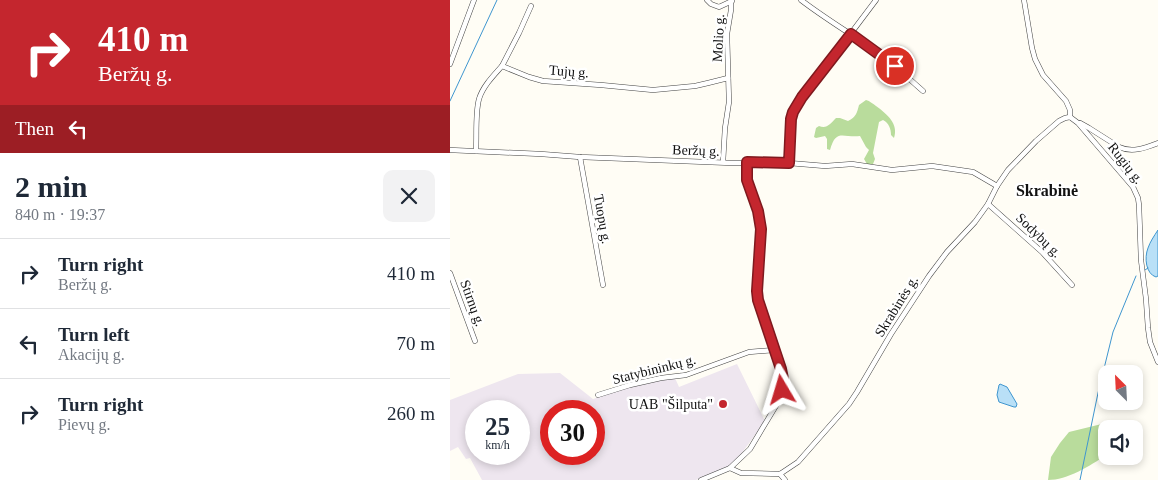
<!DOCTYPE html>
<html lang="en">
<head>
<meta charset="utf-8">
<style>
  :root { --surface:#fff; --page:#f2f2f3; --text:#1f2937; --muted:#747a83; --line:#e0e1e3 }
  body { margin:0; font-family:"Times New Roman",serif; background:var(--page); color:var(--text); height:100vh; display:flex; flex-direction:column; font-size:19px; white-space:nowrap }
  * { box-sizing:border-box; margin:0 }
  p { font-size:16px; color:var(--muted) }
  .icon { flex:none; width:28px; height:28px; fill:none; stroke:currentColor; stroke-width:2; stroke-linecap:round; stroke-linejoin:round }
  .map { position:relative; flex:1; overflow:hidden }
  .side { display:flex; flex-direction:column; background:var(--surface); width:450px }
  .side>* { flex:none }
  .banner { background:#c4262e; color:#fff; overflow:hidden }
  .needle { width:32px; rotate:336deg }
  .controls { position:absolute; left:648px; top:365px; display:grid; gap:10px }
  .controls a { display:grid; place-items:center; width:45px; height:45px; border-radius:10px; background:var(--surface); box-shadow:0 2px 8px #0003; font-size:25px }
  .speed { position:absolute; left:15px; top:400px; display:flex; gap:10px; font-size:25px; font-weight:700; text-align:center }
  .speed>* { display:grid; place-content:center; width:65px; height:65px; border-radius:50%; background:var(--surface); box-shadow:0 2px 8px #0003; line-height:1 }
  .speed small { font-size:12px; font-weight:400 }
  .speed .limit { border:8px solid #d22; background:#fff; color:#111 }
  .pin { position:absolute; display:grid; place-items:center; width:42px; height:42px; color:#fff; margin:-21px; border:2px solid #fff; border-radius:50%; box-shadow:0 1px 5px #0007 }
  .me { position:absolute; width:55px; margin:-28px; rotate:353deg; stroke-linejoin:round; filter:drop-shadow(0 0 4px #0008) }
  .turn { display:flex; align-items:center; gap:18px; height:105px; padding:0 15px; font-size:22px }
  .turn .icon { width:65px; height:65px; stroke-width:2.5 }
  .turn b { display:block; font-size:35px; line-height:42px }
  .then { display:flex; align-items:center; height:48px; padding:0 15px; background:#0003; gap:10px; font-size:19px }
  .round { display:grid; place-items:center; flex:none; width:52px; height:52px; border-radius:10px; background:var(--page) }
  .overview { display:flex; align-items:center; justify-content:space-between; height:85px; padding:0 15px }
  h1 { font-size:30px; font-weight:700; line-height:38px }
  ul { padding:0; list-style:none }
  li { display:flex; align-items:center; gap:15px; height:70px; padding:0 15px; border-top:1px solid var(--line) }
  li div { flex:1 }
  li b { display:block; font-size:19px }
  li em { font-style:normal }
  main { display:flex; flex:1; min-height:0 }
  .map>svg:first-child { display:block }
</style>
</head>
<body>
<main>
<section class="side">
<div class="banner">
<div class="turn"><svg class="icon" aria-label="right" viewBox="0 0 24 24"><path d="M7 20v-9h11M14 6l5 5-5 5"/></svg><div><b>410 m</b>Beržų g.</div></div>
<div class="then">Then<svg class="icon" aria-label="left" viewBox="0 0 24 24"><path d="M17 20v-9H6M10 6l-5 5 5 5"/></svg></div>
</div>
<div class="overview"><div><h1>2 min</h1><p>840 m · 19:37</p></div><a class="round"><svg class="icon" aria-label="close" viewBox="0 0 24 24"><path d="M6 6l12 12M18 6L6 18"/></svg></a></div>
<ul>
<li><svg class="icon" aria-label="right" viewBox="0 0 24 24"><path d="M7 20v-9h11M14 6l5 5-5 5"/></svg><div><b>Turn right</b><p>Beržų g.</p></div><em>410 m</em></li>
<li><svg class="icon" aria-label="left" viewBox="0 0 24 24"><path d="M17 20v-9H6M10 6l-5 5 5 5"/></svg><div><b>Turn left</b><p>Akacijų g.</p></div><em>70 m</em></li>
<li><svg class="icon" aria-label="right" viewBox="0 0 24 24"><path d="M7 20v-9h11M14 6l5 5-5 5"/></svg><div><b>Turn right</b><p>Pievų g.</p></div><em>260 m</em></li>
</ul>
</section>
<div class="map">
<svg width="708" height="480" viewBox="0 0 708 480">
  <rect width="100%" height="100%" fill="#fffdf5"/>
  <path fill="#eee6ef" fill-rule="evenodd" d="M287,364l28,57 -31,43 -38,16h-214l-12,-22 -4,1 -8,-12 -8,4v-51l68,-26 42,-1 33,26 38,-13 29,-7 15,-1 4,9zM26,411h43v43h-43zM101,411h43v43h-43z"/>
  <g fill="#b9dc9c">
    <path d="M416,100c4,1 7,4 10,6 11,8 23,18 18,32l-3,-3c0,-6 -2,-12 -8,-15l-4,2 -6,31 2,6 -2,5 -3,1 -3,-1 -3,-5 5,-9 -3,-3 -6,-11c-17,2 -24,-8 -30,14l-3,-1v-10l-2,-3 -9,2 -2,-1 2,-9 3,-2c8,3 11,-2 17,-8h4l8,3c8,-4 9,-8 11,-16z"/>
    <path d="M664,421l5,5v3h-13v26c-16,11 -39,25 -58,25l3,-23 9,-14 9,-11z"/>
  </g>
  <g fill="#b9e0f7" stroke="#3f96cf">
    <path d="M708,230v46l-2,1c-10,-3 -12,-19 -8,-29 2,-6 6,-12 10,-18z"/>
    <path d="M550,384l7,3 10,17 -1,3h-2l-15,-5 -2,-7 2,-10z"/>
  </g>
  <g fill="none" stroke-linecap="round" stroke-linejoin="round">
    <g stroke="#3f96cf" stroke-width="1">
      <path d="M0,101l47,-101"/>
      <path d="M695,270l3,-2"/>
      <path d="M630,480l18,-87 15,-61 23,-56"/>
    </g>
    <g stroke="#444" stroke-width="5.5">
      <g id="minor">
        <path d="M257,0l4,4 8,3 13,-6"/>
        <path d="M351,0c26,20 54,36 80,55 15,11 28,24 42,36"/>
        <path d="M574,0l8,48 3,11 8,16 23,26 4,9v7"/>
        <path d="M0,64l24,-64"/>
        <path d="M52,66l17,-33 12,-27"/>
        <path d="M620,117l8,6 55,64 5,11 1,7 2,55 5,39 2,29 2,14 8,20"/>
        <path d="M630,123l9,5 30,19c13,6 26,1 39,-4"/>
        <path d="M0,150l91,4 39,3 151,6h58l36,3 27,-2 40,6 40,-4 41,6 24,14"/>
        <path d="M26,151c1,-16 -1,-37 3,-52 4,-13 15,-24 23,-33l27,11 14,4 58,4 52,5 42,-4 13,-3 20,-5"/>
        <path d="M130,157l23,128"/>
        <path d="M273,162l2,-34 4,-26 -2,-68 4,-24v-10"/>
        <path d="M339,163l2,-44 2,-7 10,-15 73,-97"/>
        <path d="M538,204l54,48 30,33"/>
        <path d="M0,273l25,68"/>
        <path d="M148,395l32,-10 31,-7 25,-3 63,-23 25,-2"/>
        <path d="M280,468l11,5 39,1 18,-12 51,-58 8,-12 34,-58 38,-58 18,-24 28,-30 13,-18 9,-18 11,-16 28,-29 23,-20 6,-3 5,-1"/>
        <path d="M330,474l5,6"/>
        <path d="M251,480l29,-12 20,-19 27,-45 6,-14v-11l-2,-10 -23,-69 -1,-9 4,-62 -3,-18 -11,-31v-18"/>
      </g>
    </g>
    <use href="#minor" stroke="#fff" stroke-width="4.5"/>
  </g>
  <g fill="none" stroke-linecap="round" stroke-linejoin="round">
    <g stroke="#7f191e" stroke-width="12">
      <path id="route" d="M332,390l1,-11 -2,-10 -23,-69 -1,-9 4,-62 -3,-18 -11,-31v-18l42,1 2,-44 2,-7 9,-15 49,-63 44,32"/>
    </g>
    <use href="#route" stroke="#c4262e" stroke-width="9"/>
  </g>
  <circle fill="#c4262e" stroke="#fff" stroke-width="2" cx="273" cy="404" r="5"/>
  <g text-anchor="middle" stroke-width="5" stroke-linejoin="round" paint-order="stroke">
    <g font-size="14" fill="#111" stroke="#fff">
      <text transform="translate(268 38) rotate(-87)" y="5">Molio g.</text>
      <text transform="translate(119 71) rotate(4)" y="5">Tujų g.</text>
      <text transform="translate(246 150) rotate(2)" y="5">Beržų g.</text>
      <text transform="translate(676 163) rotate(52)" y="5">Rugių g.</text>
      <text transform="translate(153 219) rotate(80)" y="5">Tuopų g.</text>
      <text transform="translate(589 235) rotate(44)" y="5">Sodybų g.</text>
      <text transform="translate(23 303) rotate(70)" y="5">Stirnų g.</text>
      <text transform="translate(446 306) rotate(-58)" y="5">Skrabinės g.</text>
      <text transform="translate(204 369) rotate(-14)" y="5">Statybininkų g.</text>
    </g>
    <g font-size="14" fill="#111" stroke="#fff" text-anchor="end">
      <text x="263" y="409">UAB "Šilputa"</text>
    </g>
    <g font-size="16" font-weight="bold" fill="#111" stroke="#fff">
      <text x="597" y="196">Skrabinė</text>
    </g>
  </g>
</svg>
<div class="controls">
<a><svg class="needle" viewBox="-14 -14 28 28"><path d="M0-13l5 13h-10z" fill="#e53935"/><path d="M0 13l5-13h-10z" fill="#747a83"/></svg></a>
<a><svg class="icon" aria-label="sound" viewBox="0 0 24 24"><path d="M4 9h4l5-4v14l-5-4H4zM17 9q2 3 0 6"/></svg></a>
</div>
<div class="speed"><div>25<small>km/h</small></div><div class="limit">30</div></div>
<div class="pin" style="left:445px;top:66px;background:#d93025"><svg class="icon" aria-label="arrive" viewBox="0 0 24 24"><path d="M6 21V4h12l-3 4 3 4H6"/></svg></div>
<svg class="me" style="left:332px;top:390px" viewBox="-20 -20 40 40"><path d="M0-17L14 15 0 8-14 15z" fill="#c4262e" stroke="#fff" stroke-width="4"/></svg>
</div>
</main>
</body>
</html>
